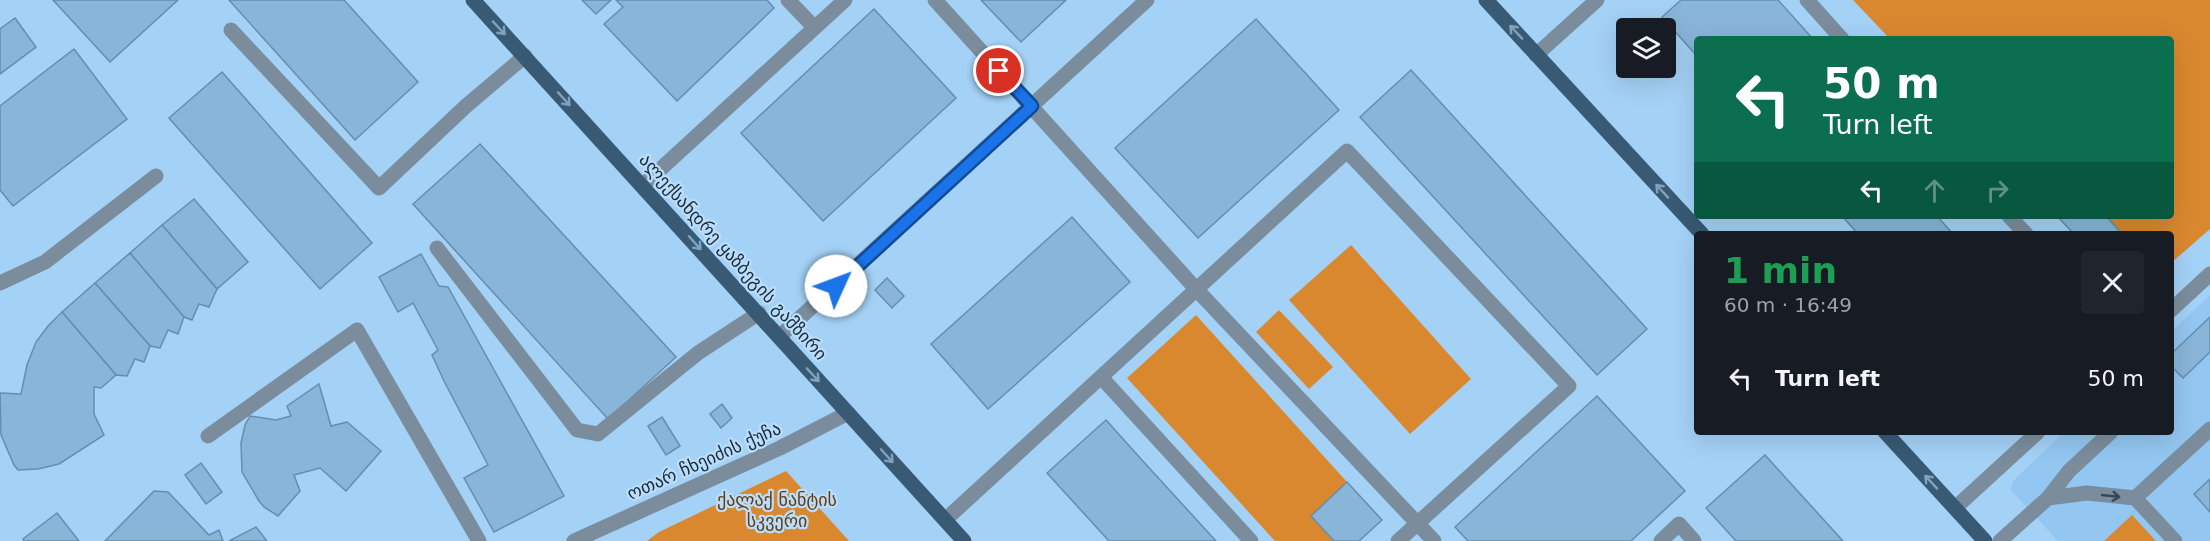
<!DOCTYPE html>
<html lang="en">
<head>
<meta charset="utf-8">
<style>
  :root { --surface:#171b24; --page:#20242c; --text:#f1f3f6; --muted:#9ea1a6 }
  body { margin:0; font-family:"DejaVu Sans","Noto Sans Georgian",sans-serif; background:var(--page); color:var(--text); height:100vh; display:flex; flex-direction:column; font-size:22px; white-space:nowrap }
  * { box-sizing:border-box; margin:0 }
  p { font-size:20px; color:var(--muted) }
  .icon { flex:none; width:33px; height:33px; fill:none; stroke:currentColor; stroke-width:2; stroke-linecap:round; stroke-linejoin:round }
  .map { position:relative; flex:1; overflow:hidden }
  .drawer { position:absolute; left:1694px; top:231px; width:480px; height:204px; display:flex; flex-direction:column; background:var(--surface); border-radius:6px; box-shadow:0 6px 24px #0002 }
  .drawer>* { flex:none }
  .banner { position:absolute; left:1694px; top:36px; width:480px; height:183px; border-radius:6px; box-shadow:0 6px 24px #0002; background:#0b6e4f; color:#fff; overflow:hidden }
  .tools { position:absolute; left:1616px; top:18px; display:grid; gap:12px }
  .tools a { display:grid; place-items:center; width:60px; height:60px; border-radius:6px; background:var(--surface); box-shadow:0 6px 24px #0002; font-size:30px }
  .pin { position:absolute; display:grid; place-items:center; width:51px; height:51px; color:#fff; margin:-26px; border:3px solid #fff; border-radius:50%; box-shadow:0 2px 6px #0007 }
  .me { position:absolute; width:66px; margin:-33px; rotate:47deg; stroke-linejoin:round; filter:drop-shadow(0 0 4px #0008) }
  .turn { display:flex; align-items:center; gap:21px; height:126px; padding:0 30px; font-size:27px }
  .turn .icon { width:78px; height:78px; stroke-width:2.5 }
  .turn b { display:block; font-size:42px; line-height:51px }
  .lanes { display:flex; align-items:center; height:57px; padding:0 30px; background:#0003; justify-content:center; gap:30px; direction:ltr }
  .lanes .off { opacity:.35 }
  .round { display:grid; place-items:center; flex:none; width:63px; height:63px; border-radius:6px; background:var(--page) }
  .summary { display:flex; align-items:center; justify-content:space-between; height:102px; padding:0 30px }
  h1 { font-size:36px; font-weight:800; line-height:45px; color:#1e9e55 }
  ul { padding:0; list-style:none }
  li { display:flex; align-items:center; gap:18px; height:90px; padding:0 30px }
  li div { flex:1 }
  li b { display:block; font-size:22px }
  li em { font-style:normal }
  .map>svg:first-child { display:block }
</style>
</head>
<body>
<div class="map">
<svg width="2210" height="541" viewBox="0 0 2210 541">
  <rect width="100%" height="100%" fill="#a4d1f6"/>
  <path fill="#93c6f0" d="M2210,295v246h-152l-47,-51 2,-9 51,-49h106l1,-100z"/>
  <g fill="#d9882f">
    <path d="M1853,0h357v229l-39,34 -1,-29h-48l-16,-18h64v-177h-280z"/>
    <path d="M1351,245l120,134 -61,55 -121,-134z"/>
    <path d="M1279,310l54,57 -24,22 -53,-57z"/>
    <path d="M1196,315l151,167 -36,34 23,25h-59l-148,-163z"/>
    <path d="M786,471l63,70h-202l12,-9z"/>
    <path d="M2132,515l24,26h-52z"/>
  </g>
  <g fill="#89b5d9" stroke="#638eb0" stroke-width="1.5">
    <path d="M53,0h125l-68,62z"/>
    <path d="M229,0h115l74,82 -63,58z"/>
    <path d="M582,0h29l-15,14z"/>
    <path d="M616,0h151l7,8 -97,93 -73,-77 19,-17z"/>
    <path d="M981,0h85l-45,42z"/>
    <path d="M1681,0h97l35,39h-117v16l-34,-38z"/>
    <path d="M874,9l82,89 -133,123 -82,-88z"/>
    <path d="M15,18l21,29 -36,27v-45z"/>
    <path d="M1256,19l83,91 -141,128 -83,-90z"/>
    <path d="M74,49l53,70 -114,87 -13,-16v-84z"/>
    <path d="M1411,70l236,259 -50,46 -237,-258z"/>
    <path d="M222,72l150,171 -52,46 -151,-171z"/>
    <path d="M480,144l196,213 -68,62 -195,-215z"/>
    <path d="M194,199l54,63 -31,27 -55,-64z"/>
    <path d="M1842,216h95l16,18h-95z"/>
    <path d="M2057,216h49l16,18h-48z"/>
    <path d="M1072,217l58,65 -142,127 -57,-65z"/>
    <path d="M162,225l55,64 -8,18 -10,-3 -7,16 -8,-3 -54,-64z"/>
    <path d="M130,253l54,64 -6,17 -10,-4 -8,18 -10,-2 -55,-63z"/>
    <path d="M421,254l18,32 9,1 116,209 -70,36 -30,-54 24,-13 -43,-82 -13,-28 6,-5 -25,-47 -15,9 -19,-35z"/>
    <path d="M887,278l17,18 -12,12 -17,-18z"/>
    <path d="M95,283l55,63 -6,16 -9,-3 -8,17 -11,-1 -54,-63z"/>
    <path d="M62,312l54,63 -15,13 -7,-1v27l10,21 -45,29 -21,5 -20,1 -4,-5 -13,-30 -1,-42 21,1 6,-29 9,-23 12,-16z"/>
    <path d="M2210,317v35l-27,26 -13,-13v-10z"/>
    <path d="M319,384l12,42 16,-4 34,29 -35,40 -26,-23 -26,7 6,16 -22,25 -14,-9 -5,-6 -17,-29 -1,-29 4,-18 5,-9 26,4 15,-4 -4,-10z"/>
    <path d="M1597,396l88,95 -54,50h-163l-13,-14z"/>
    <path d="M722,404l10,14 -11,10 -11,-14z"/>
    <path d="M662,417l18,29 -14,9 -18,-29z"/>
    <path d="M1106,420l35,39 75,82h-107l-62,-68z"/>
    <path d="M1765,455l78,86h-107l-30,-33z"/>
    <path d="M201,463l21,29 -16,12 -21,-29z"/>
    <path d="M2210,479v33l-16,-18z"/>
    <path d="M1347,482l35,38 -23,21h-25l-23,-25z"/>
    <path d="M154,491l14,1 41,43 10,-5 4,11h-118z"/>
    <path d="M57,513l22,28h-55l-1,-2z"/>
    <path d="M256,527l11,14h-38z"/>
  </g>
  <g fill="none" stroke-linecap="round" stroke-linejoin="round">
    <g stroke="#7b8d9d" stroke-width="15">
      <path d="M788,0l26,27"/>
      <path d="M935,0l261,289 238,252"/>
      <path d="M1807,0l35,39"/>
      <path d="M231,30l148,158 87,-82 59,-50"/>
      <path d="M642,186l203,-186"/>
      <path d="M2009,216l17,18"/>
      <path d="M437,248l140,182 21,4 100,-81 61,-40"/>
      <path d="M779,337l368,-337"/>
      <path d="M1101,377l150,164"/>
      <path d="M208,436l149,-106 122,211"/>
      <path d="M2048,498l21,-27 42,-39"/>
      <path d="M2135,498l75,-69"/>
      <path d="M945,520l402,-369 222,235 -171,155"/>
      <path d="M1661,541l18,-17 15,17"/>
      <path d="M2000,541l48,-43 39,-5 48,5 40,43"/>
    </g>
    <g stroke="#7b8d9d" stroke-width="15">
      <path d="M1536,55l61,-55"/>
      <path d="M0,283l45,-21 111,-86"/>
      <path d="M2170,311l40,-37"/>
      <path d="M1955,508l83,-76"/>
      <path d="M574,541l206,-93 68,-35"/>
    </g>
    <g stroke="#385a75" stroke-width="15">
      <path d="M473,0l491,541"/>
      <path d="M1486,0l216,234"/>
      <path d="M1885,432l100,109"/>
    </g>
  </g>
  <defs><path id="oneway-shaft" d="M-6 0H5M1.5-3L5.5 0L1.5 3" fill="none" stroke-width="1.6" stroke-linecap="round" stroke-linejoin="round" transform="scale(1.5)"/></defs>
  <g stroke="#7fa2bf">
    <use href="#oneway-shaft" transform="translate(499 28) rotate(47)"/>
    <use href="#oneway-shaft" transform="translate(1516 32) rotate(-133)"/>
    <use href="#oneway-shaft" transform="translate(564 99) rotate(48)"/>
    <use href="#oneway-shaft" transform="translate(1662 191) rotate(-133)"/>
    <use href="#oneway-shaft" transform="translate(695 243) rotate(48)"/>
    <use href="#oneway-shaft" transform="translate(813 375) rotate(47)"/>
    <use href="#oneway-shaft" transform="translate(887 456) rotate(48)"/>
    <use href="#oneway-shaft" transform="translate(1931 482) rotate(-133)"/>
  </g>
  <use stroke="#364857" href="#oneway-shaft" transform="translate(2111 496) rotate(6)"/>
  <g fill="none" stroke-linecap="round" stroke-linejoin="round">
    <g stroke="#114b97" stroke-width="15">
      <path id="route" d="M836,286l196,-180 -33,-35"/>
    </g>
    <use href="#route" stroke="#1a73e8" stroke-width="10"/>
  </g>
  <g text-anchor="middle" stroke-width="4.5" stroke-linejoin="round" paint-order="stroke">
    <g font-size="18" fill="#192b39" stroke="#b9ddfb">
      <text transform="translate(733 257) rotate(48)" y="6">ალექსანდრე ყაზბეგის გამზირი</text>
      <text transform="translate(704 461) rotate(-24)" y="6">ოთარ ჩხეიძის ქუჩა</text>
    </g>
    <g font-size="18" fill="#643c10" stroke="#b9ddfb">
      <text x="777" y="506">ქალაქ ნანტის<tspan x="777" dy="21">სკვერი</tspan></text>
    </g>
  </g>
</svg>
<div class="tools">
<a><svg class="icon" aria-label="layers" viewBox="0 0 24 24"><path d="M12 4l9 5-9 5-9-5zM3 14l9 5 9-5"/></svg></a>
</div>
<div class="pin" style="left:999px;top:71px;background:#d93025"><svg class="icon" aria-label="arrive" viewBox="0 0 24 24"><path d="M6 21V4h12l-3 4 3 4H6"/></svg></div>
<svg class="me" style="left:836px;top:286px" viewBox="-20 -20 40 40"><circle r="19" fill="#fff"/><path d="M0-13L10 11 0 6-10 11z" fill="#1a73e8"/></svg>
<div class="banner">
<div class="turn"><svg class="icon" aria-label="left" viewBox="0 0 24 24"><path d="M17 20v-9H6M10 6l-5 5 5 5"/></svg><div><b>50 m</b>Turn left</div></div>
<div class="lanes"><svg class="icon" aria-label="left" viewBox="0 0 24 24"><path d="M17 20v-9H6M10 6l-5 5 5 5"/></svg><svg class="icon off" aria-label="ahead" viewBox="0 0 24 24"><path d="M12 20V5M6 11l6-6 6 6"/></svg><svg class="icon off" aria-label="right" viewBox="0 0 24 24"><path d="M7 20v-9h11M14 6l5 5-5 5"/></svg></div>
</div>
<section class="drawer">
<div class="summary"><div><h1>1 min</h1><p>60 m · 16:49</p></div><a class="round"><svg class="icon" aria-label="close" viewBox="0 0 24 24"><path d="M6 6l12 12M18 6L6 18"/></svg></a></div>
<ul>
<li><svg class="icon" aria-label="left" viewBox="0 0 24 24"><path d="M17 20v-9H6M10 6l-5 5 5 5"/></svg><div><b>Turn left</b></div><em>50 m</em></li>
</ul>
</section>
</div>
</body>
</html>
